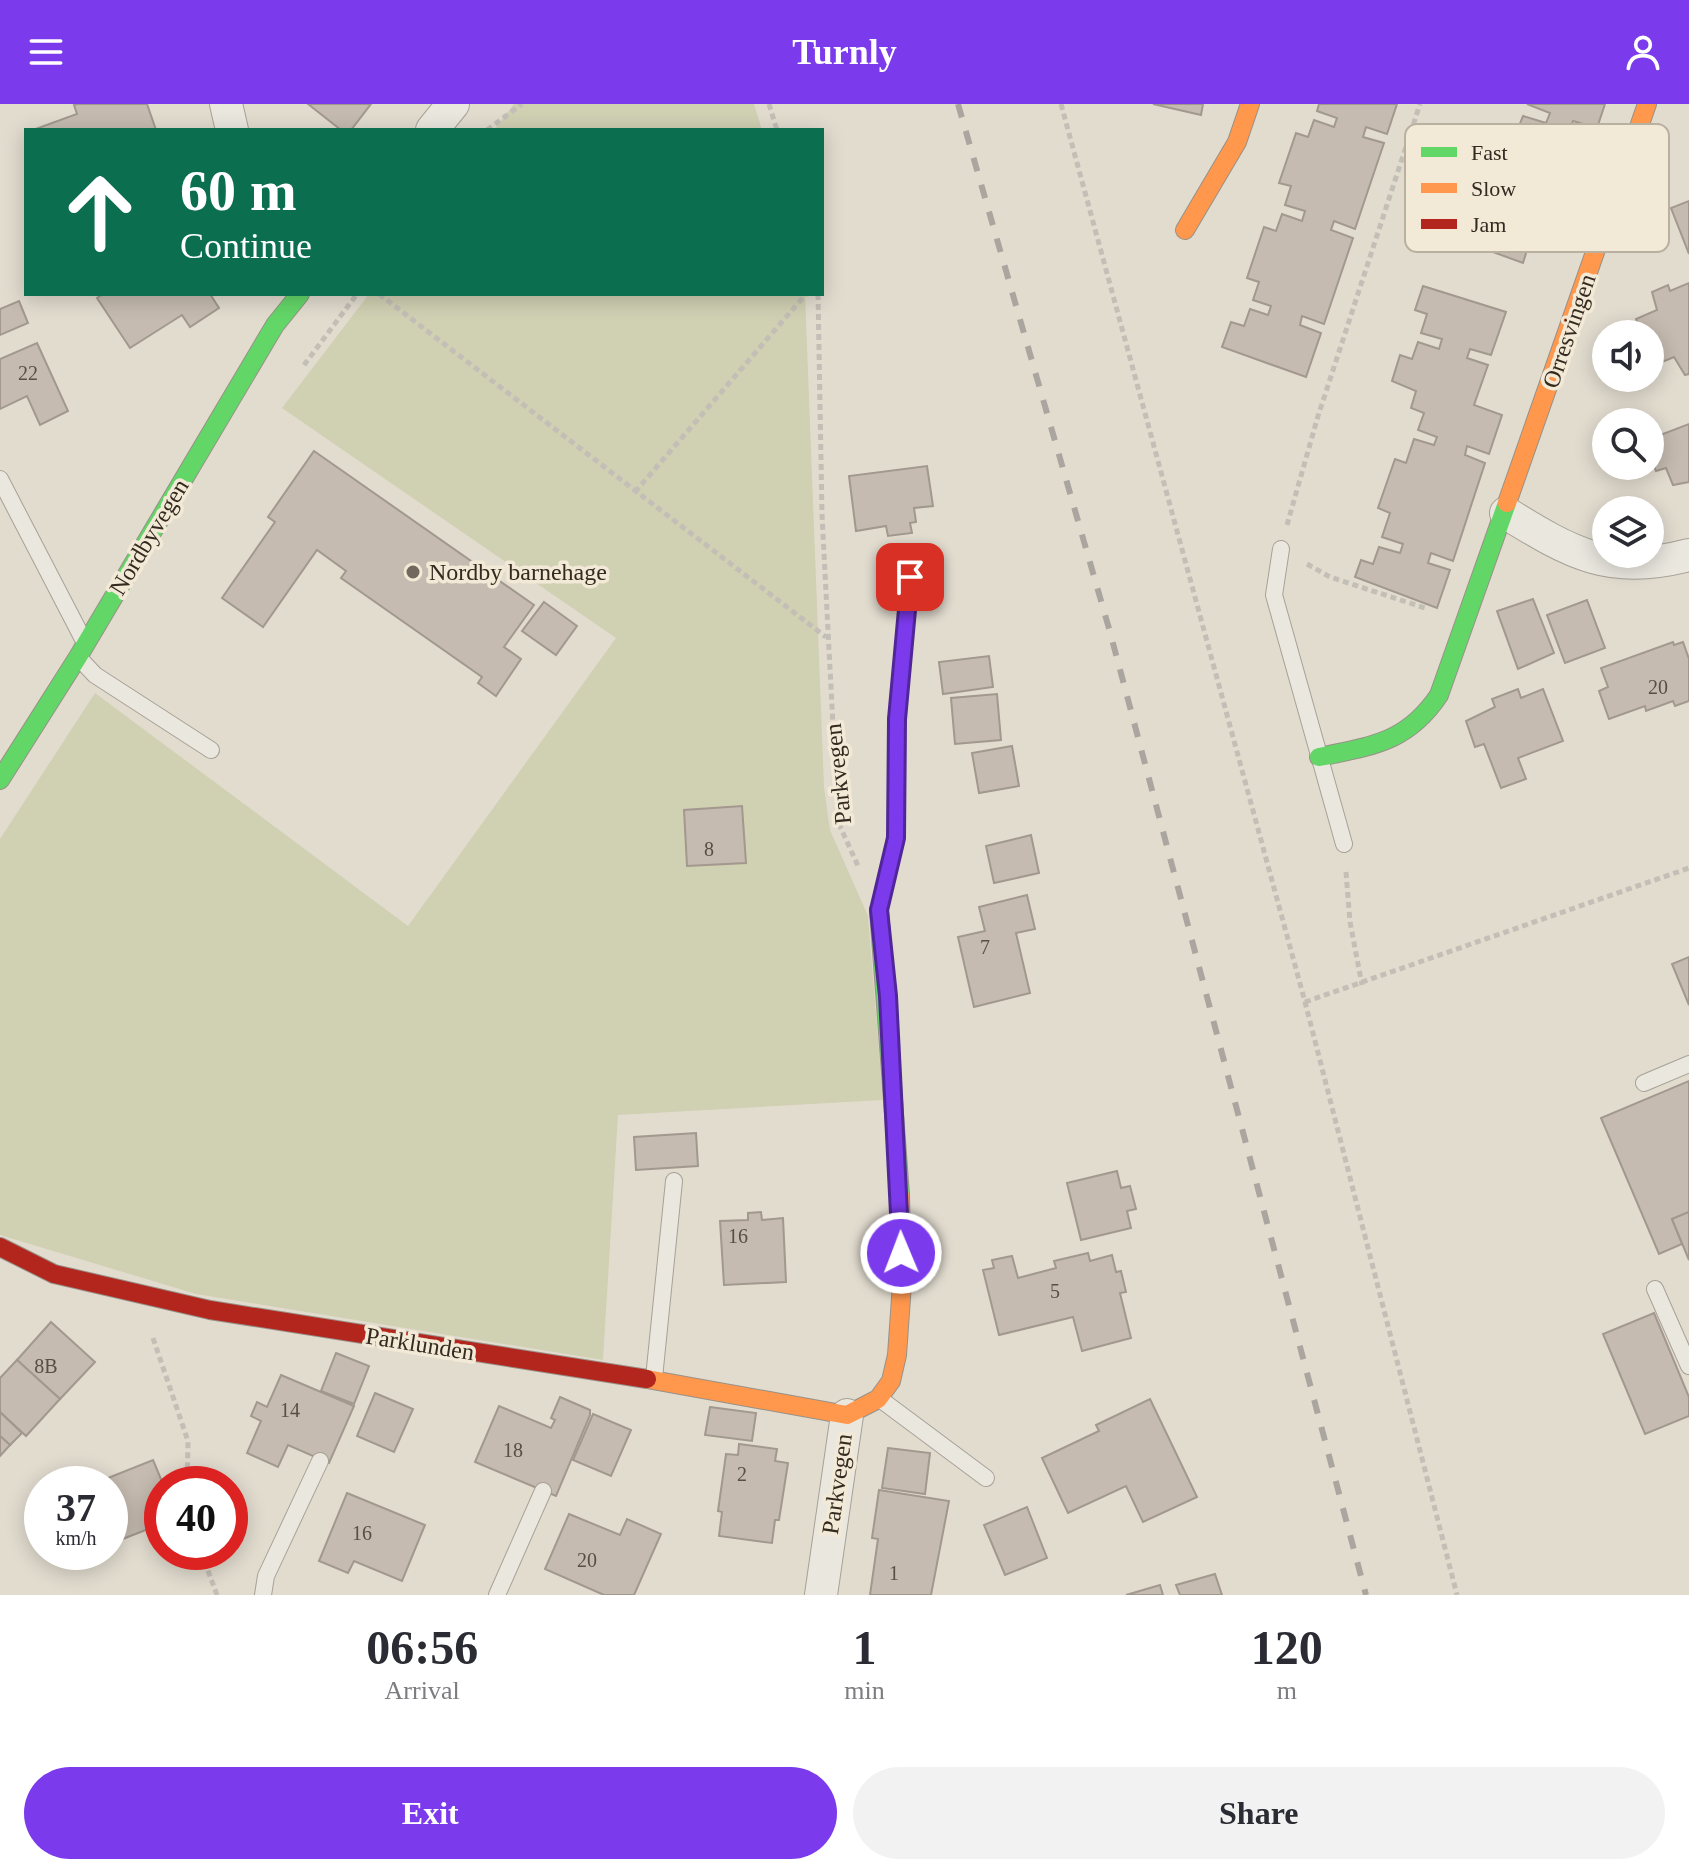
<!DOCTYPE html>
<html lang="en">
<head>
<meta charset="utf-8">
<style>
  :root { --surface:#fff; --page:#f2f2f3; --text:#2b2b33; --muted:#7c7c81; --accent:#7c3aed }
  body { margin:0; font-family:"Times New Roman",serif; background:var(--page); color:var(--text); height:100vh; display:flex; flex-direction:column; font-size:30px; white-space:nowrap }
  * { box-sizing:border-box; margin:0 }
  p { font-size:26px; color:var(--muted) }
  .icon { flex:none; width:44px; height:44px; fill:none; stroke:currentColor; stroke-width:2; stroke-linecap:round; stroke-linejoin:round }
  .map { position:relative; height:1491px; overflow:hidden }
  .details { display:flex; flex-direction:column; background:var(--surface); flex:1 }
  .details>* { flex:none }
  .hud { position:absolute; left:24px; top:24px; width:800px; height:168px; border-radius:0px; box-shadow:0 4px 20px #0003; background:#0b6e4f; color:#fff; overflow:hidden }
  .buttons { position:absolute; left:1592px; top:216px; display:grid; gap:16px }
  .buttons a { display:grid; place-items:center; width:72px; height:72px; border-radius:50%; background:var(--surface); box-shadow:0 4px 20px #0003; font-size:40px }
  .speed { position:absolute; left:24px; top:1362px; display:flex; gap:16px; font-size:40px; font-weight:700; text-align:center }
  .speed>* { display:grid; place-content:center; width:104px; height:104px; border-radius:50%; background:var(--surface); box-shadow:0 4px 20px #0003; line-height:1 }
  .speed small { font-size:20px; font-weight:400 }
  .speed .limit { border:12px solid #d22; background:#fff; color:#111 }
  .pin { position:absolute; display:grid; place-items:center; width:68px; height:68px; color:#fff; margin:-34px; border-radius:16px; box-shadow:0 4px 12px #0006 }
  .me { position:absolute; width:88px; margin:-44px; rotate:359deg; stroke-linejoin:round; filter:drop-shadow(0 0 6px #0008) }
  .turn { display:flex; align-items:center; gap:28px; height:168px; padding:0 24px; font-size:36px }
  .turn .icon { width:104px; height:104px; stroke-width:2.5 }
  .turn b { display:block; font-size:56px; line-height:68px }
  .eta { display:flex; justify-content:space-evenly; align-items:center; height:136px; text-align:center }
  .eta b { font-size:48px; font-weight:700; line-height:56px }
  .action { display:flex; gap:16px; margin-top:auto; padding:16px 24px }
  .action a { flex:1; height:92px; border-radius:48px; background:var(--accent); color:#fff; font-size:32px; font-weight:700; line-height:92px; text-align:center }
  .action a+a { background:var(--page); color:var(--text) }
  header { display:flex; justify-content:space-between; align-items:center; height:104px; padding:0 24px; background:var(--accent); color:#fff; font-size:36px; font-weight:700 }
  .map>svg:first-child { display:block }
</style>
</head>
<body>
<header><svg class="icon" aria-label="menu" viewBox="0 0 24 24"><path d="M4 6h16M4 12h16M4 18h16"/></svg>Turnly<svg class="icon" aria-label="person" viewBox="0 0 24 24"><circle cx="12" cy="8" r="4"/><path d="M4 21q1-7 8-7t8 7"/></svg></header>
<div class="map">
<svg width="1689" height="1491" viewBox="0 0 1689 1491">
  <rect width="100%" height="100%" fill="#e2dccf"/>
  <g fill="#d0d0b3">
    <path d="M514,0h240l8,26h-268z"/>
    <path d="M369,190h436l19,493 6,43 38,86 15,184 -265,15 -15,245 -407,-66 -196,-59v-396l95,-146 313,233 208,-288 -334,-230z"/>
  </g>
  <g fill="#c5bbb0" stroke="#a2988e" stroke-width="2">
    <path d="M147,0l9,26h-123l44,-16 -3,-9 3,-1z"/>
    <path d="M308,0h63l-20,26h-10z"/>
    <path d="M1153,0h50l-2,11z"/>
    <path d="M1319,0h78l-10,30 -21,-7 -3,10 21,6 -29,86 -21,-8 -3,9 22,8 -29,86 -22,-8 -2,9 21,8 -15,44 -84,-30 9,-25 13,4 6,-17 18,6 3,-9 -18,-6 6,-18 -12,-4 17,-51 12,4 6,-17 20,7 3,-10 -20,-6 6,-19 -12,-3 17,-50 12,4 6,-17 20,7 3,-9 -20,-7z"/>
    <path d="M1605,0l-8,24 -24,-7 -4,10 24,7 -13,38 -26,-8 -13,40 -22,-7 -3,9 21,7 -14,46 -82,-30 9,-26 11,4 6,-17 21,7 3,-9 -21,-7 6,-18 -13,-4 8,-25 26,6 6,-17 14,4 6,-15 23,7 4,-10 -23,-9z"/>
    <path d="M1689,97v53l-18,-46z"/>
    <path d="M1689,179v91l-4,1 -11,-18 -19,8 -5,-12v-19h-8l-6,-15 21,-9 -5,-18 16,-7 2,6z"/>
    <path d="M1423,182l83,26 -15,43 -21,-6 -3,9 21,7 -14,40 28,10 -13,39 -22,-8 -2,9 20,8 -32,98 -22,-8 -3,10 22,7 -13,38 -82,-31 6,-17 12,4 6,-17 21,6 3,-9 -21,-7 8,-24 -12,-5 17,-49 11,4 8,-24 20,6 3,-8 -19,-7 6,-17 -13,-5 5,-17 -24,-10 8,-26 12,4 6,-17 21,7 3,-10 -21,-6 6,-19 -12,-4z"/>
    <path d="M103,190h107l9,14 -29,19 -8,-12 -52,33 -33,-50z"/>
    <path d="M19,197l9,22 -28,12v-26z"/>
    <path d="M37,239l31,68 -28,14 -13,-29 -27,13v-50z"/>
    <path d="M1689,320v58l-16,3 -7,-17 -10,3 -6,-16v-16z"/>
    <path d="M314,347l220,154 -30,42 17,12 -25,37 -18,-13 4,-6 -141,-99 5,-7 -29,-21 -54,77 -41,-29 53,-76 -7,-5z"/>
    <path d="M927,362l6,40 -19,2 2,14 -6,1 2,10 -24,3 -2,-10 -30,5 -7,-55z"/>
    <path d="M1533,495l21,54 -36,16 -21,-58z"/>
    <path d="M1587,496l18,48 -40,15 -18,-48z"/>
    <path d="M544,498l33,24 -21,29 -34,-24z"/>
    <path d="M1673,538l1,3 9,-3 6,17v42l-14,5 -2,-5 -27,10 -1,-5 -36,13 -10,-28 9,-4 -7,-19z"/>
    <path d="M989,552l4,31 -50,7 -4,-32z"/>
    <path d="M1518,585l3,9 22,-9 20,52 -45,17 8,21 -25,9 -17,-44 -9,3 -9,-26 29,-14 -3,-8z"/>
    <path d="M997,590l4,46 -46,4 -4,-46z"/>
    <path d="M1012,642l7,40 -40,7 -7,-40z"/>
    <path d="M742,702l4,57 -59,3 -3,-56z"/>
    <path d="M1031,731l8,38 -45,10 -8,-37z"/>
    <path d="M1027,791l8,34 -19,4 14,60 -56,14 -16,-70 27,-6 -6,-24z"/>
    <path d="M1689,853v48l-17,-41z"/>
    <path d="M1689,977v131l-17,7 10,25 -23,10 -58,-136z"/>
    <path d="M696,1029l2,33 -62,4 -2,-33z"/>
    <path d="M1117,1067l4,17 9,-2 6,23 -9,2 4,17 -50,12 -14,-57z"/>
    <path d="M761,1108l1,8 21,-2 3,64 -62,3 -4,-64 28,-1v-7z"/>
    <path d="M1689,1108v48l-17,-41z"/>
    <path d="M1088,1149l2,8 22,-6 4,17 5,-1 5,21 -6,1 11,45 -49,13 -9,-34 -74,18 -16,-65 11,-2 -2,-8 20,-4 6,22 38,-10 -2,-7z"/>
    <path d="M1654,1209l35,84v19l-44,18 -42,-100z"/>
    <path d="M51,1218l44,40 -35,37 -43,-39z"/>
    <path d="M336,1249l33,13 -15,38 -33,-13z"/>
    <path d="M17,1256l43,39 -34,37 -26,-24v-34z"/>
    <path d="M281,1271l73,31 -25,57 -41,-18 -10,22 -31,-14 14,-32 -10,-5 6,-14 10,5z"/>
    <path d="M375,1289l38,16 -19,43 -37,-16z"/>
    <path d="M560,1293l30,13v5l-34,81 -81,-34 24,-56 52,22 4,-8 -4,-2z"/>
    <path d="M1150,1295l47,98 -54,25 -17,-36 -58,27 -26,-55 57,-27 -3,-6z"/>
    <path d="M710,1303l46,6 -4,28 -47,-6z"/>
    <path d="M0,1308l22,21 -12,12 -10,-9z"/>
    <path d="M593,1310l38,16 -20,46 -38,-16z"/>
    <path d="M0,1332l10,9 -10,11z"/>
    <path d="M739,1340l38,5 -2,12 13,2 -9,57h-4l-3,23 -53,-7 3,-24 -4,-1 8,-57 12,1z"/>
    <path d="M888,1344l42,5 -5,41 -43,-6z"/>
    <path d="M153,1356l10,24 -1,22 -17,6 6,16 -41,16v-60h-17z"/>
    <path d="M879,1386l70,11 -18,94h-61l8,-56 -6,-1z"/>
    <path d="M347,1389l78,32 -23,56 -48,-20 -6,12 -29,-12z"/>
    <path d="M1027,1403l20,51 -42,17 -21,-50z"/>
    <path d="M569,1410l51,21 7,-16 34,15 -27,61h-30l-59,-26z"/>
    <path d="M1215,1470l7,21h-42l-4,-10z"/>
    <path d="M1160,1481l3,10h-37z"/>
  </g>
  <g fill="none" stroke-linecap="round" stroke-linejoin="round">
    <g stroke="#a7a197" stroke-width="18">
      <g id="lane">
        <path d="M0,375l83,160"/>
        <path d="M1281,445l-7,46 70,249"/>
        <path d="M79,554l16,17 116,75"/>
        <path d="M879,804l17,-70 1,-119 13,-142"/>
        <path d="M1644,979l45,-19"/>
        <path d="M1655,1185l34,77"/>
        <path d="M654,1274l20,-197"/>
        <path d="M880,1295l106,79"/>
        <path d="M263,1491l3,-19 54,-115"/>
        <path d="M497,1491l46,-104"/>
      </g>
    </g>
    <g stroke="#a7a197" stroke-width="34">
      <g id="street">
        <path d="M226,0l6,26"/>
        <path d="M432,26l21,-26"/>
        <path d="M1506,409c65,40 104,63 183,42"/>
        <path d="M821,1491l26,-180"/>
      </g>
    </g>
    <g stroke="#979188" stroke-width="20">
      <g id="fast">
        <path d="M1319,653c52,-11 88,-14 120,-62l68,-192"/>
        <path d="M0,676l78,-123 197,-332 25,-31"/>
        <path d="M879,806l21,285"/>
      </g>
    </g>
    <g stroke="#979188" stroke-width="20">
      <g id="slow">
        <path d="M1185,126l52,-88 13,-38"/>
        <path d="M1507,399l140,-399"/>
        <path d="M647,1275l200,36 31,-16 13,-18 6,-26 5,-71 -2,-89"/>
      </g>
    </g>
    <g stroke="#979188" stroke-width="20">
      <path id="jam" d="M0,1143l54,27 156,36 437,69"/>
    </g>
    <g stroke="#c3beb6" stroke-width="5" stroke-dasharray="6 4" stroke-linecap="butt">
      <path d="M769,0l8,26"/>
      <path d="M1061,0l244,898 152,593"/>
      <path d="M487,26l35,-26"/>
      <path d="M379,190l447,343"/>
      <path d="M818,190l4,221 16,307 21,46"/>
      <path d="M304,261l53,-71"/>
      <path d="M635,388l171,-198"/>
      <path d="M1287,421l31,-109 102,-312"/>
      <path d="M1307,460l23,13 98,32"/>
      <path d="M1346,768l4,50 12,63"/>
      <path d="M1305,898l384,-134"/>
      <path d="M153,1234l35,103 -1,43"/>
      <path d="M201,1448l16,43"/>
    </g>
    <use href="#lane" stroke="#eae7df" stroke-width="16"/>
    <use href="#street" stroke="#eae7df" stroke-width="32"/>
    <use href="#fast" stroke="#63d668" stroke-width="18"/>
    <use href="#slow" stroke="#ff974d" stroke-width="18"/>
    <use href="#jam" stroke="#b3261e" stroke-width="18"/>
    <path stroke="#aaa69f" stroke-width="6" stroke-dasharray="14 14" stroke-linecap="butt" d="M958,0l152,528 256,963"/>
  </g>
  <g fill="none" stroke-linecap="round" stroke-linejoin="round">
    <g stroke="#51269a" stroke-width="20">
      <path id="route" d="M901,1149l-13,-257 -9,-86 17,-72 1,-119 13,-142"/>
    </g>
    <use href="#route" stroke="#7c3aed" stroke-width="14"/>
  </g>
  <circle fill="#72685d" stroke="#f2e9d6" stroke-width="3" cx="413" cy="468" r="8"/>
  <g text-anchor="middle" stroke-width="7" stroke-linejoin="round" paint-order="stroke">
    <g font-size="20" fill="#594e44">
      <text x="28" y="276">22</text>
      <text x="1658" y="590">20</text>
      <text x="709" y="752">8</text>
      <text x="985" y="850">7</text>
      <text x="738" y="1139">16</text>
      <text x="1055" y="1194">5</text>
      <text x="46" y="1269">8B</text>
      <text x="290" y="1313">14</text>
      <text x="513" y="1353">18</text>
      <text x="742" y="1377">2</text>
      <text x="362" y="1436">16</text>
      <text x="587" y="1463">20</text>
      <text x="894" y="1476">1</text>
    </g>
    <g font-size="24" fill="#352a20" stroke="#f2e9d6">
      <text transform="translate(1569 227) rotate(-71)" y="8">Orresvingen</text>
      <text transform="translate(149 433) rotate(-59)" y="8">Nordbyvegen</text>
      <text transform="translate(838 670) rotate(-96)" y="8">Parkvegen</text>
      <text transform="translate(420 1240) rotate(9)" y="8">Parklunden</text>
      <text transform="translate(837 1380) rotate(-82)" y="8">Parkvegen</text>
    </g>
    <g font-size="24" fill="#352a20" stroke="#f2e9d6" text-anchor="start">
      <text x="429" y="476">Nordby barnehage</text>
    </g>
  </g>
  <rect x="1405" y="20" width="264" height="128" rx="12" fill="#f2e9d6" stroke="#b9b09f" stroke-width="2"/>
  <rect x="1421" y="43" width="36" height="10" fill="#63d668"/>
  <rect x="1421" y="79" width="36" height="10" fill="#ff974d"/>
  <rect x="1421" y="115" width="36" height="10" fill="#b3261e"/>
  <g font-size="22" fill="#352a20">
    <text x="1471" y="56">Fast</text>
    <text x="1471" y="92">Slow</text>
    <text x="1471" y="128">Jam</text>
  </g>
</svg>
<div class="buttons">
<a><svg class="icon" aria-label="sound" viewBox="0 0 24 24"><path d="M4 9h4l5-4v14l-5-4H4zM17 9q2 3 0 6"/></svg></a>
<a><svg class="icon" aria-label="search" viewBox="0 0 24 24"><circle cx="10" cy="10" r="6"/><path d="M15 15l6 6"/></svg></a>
<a><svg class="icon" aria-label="layers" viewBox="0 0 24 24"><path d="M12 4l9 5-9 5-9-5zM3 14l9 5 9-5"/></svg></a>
</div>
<div class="speed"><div>37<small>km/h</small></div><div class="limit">40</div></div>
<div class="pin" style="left:910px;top:473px;background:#d93025"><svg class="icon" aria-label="arrive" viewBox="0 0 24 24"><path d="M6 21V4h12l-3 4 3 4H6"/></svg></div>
<svg class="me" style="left:901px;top:1149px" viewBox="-20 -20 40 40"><circle r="17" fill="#7c3aed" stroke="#fff" stroke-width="3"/><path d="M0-11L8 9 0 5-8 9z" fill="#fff"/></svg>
<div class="hud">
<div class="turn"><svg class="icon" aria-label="ahead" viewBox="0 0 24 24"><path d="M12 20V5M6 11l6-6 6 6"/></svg><div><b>60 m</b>Continue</div></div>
</div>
</div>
<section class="details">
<div class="eta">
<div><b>06:56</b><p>Arrival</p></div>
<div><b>1</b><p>min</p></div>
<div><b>120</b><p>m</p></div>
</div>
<div class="action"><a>Exit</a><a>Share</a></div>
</section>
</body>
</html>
